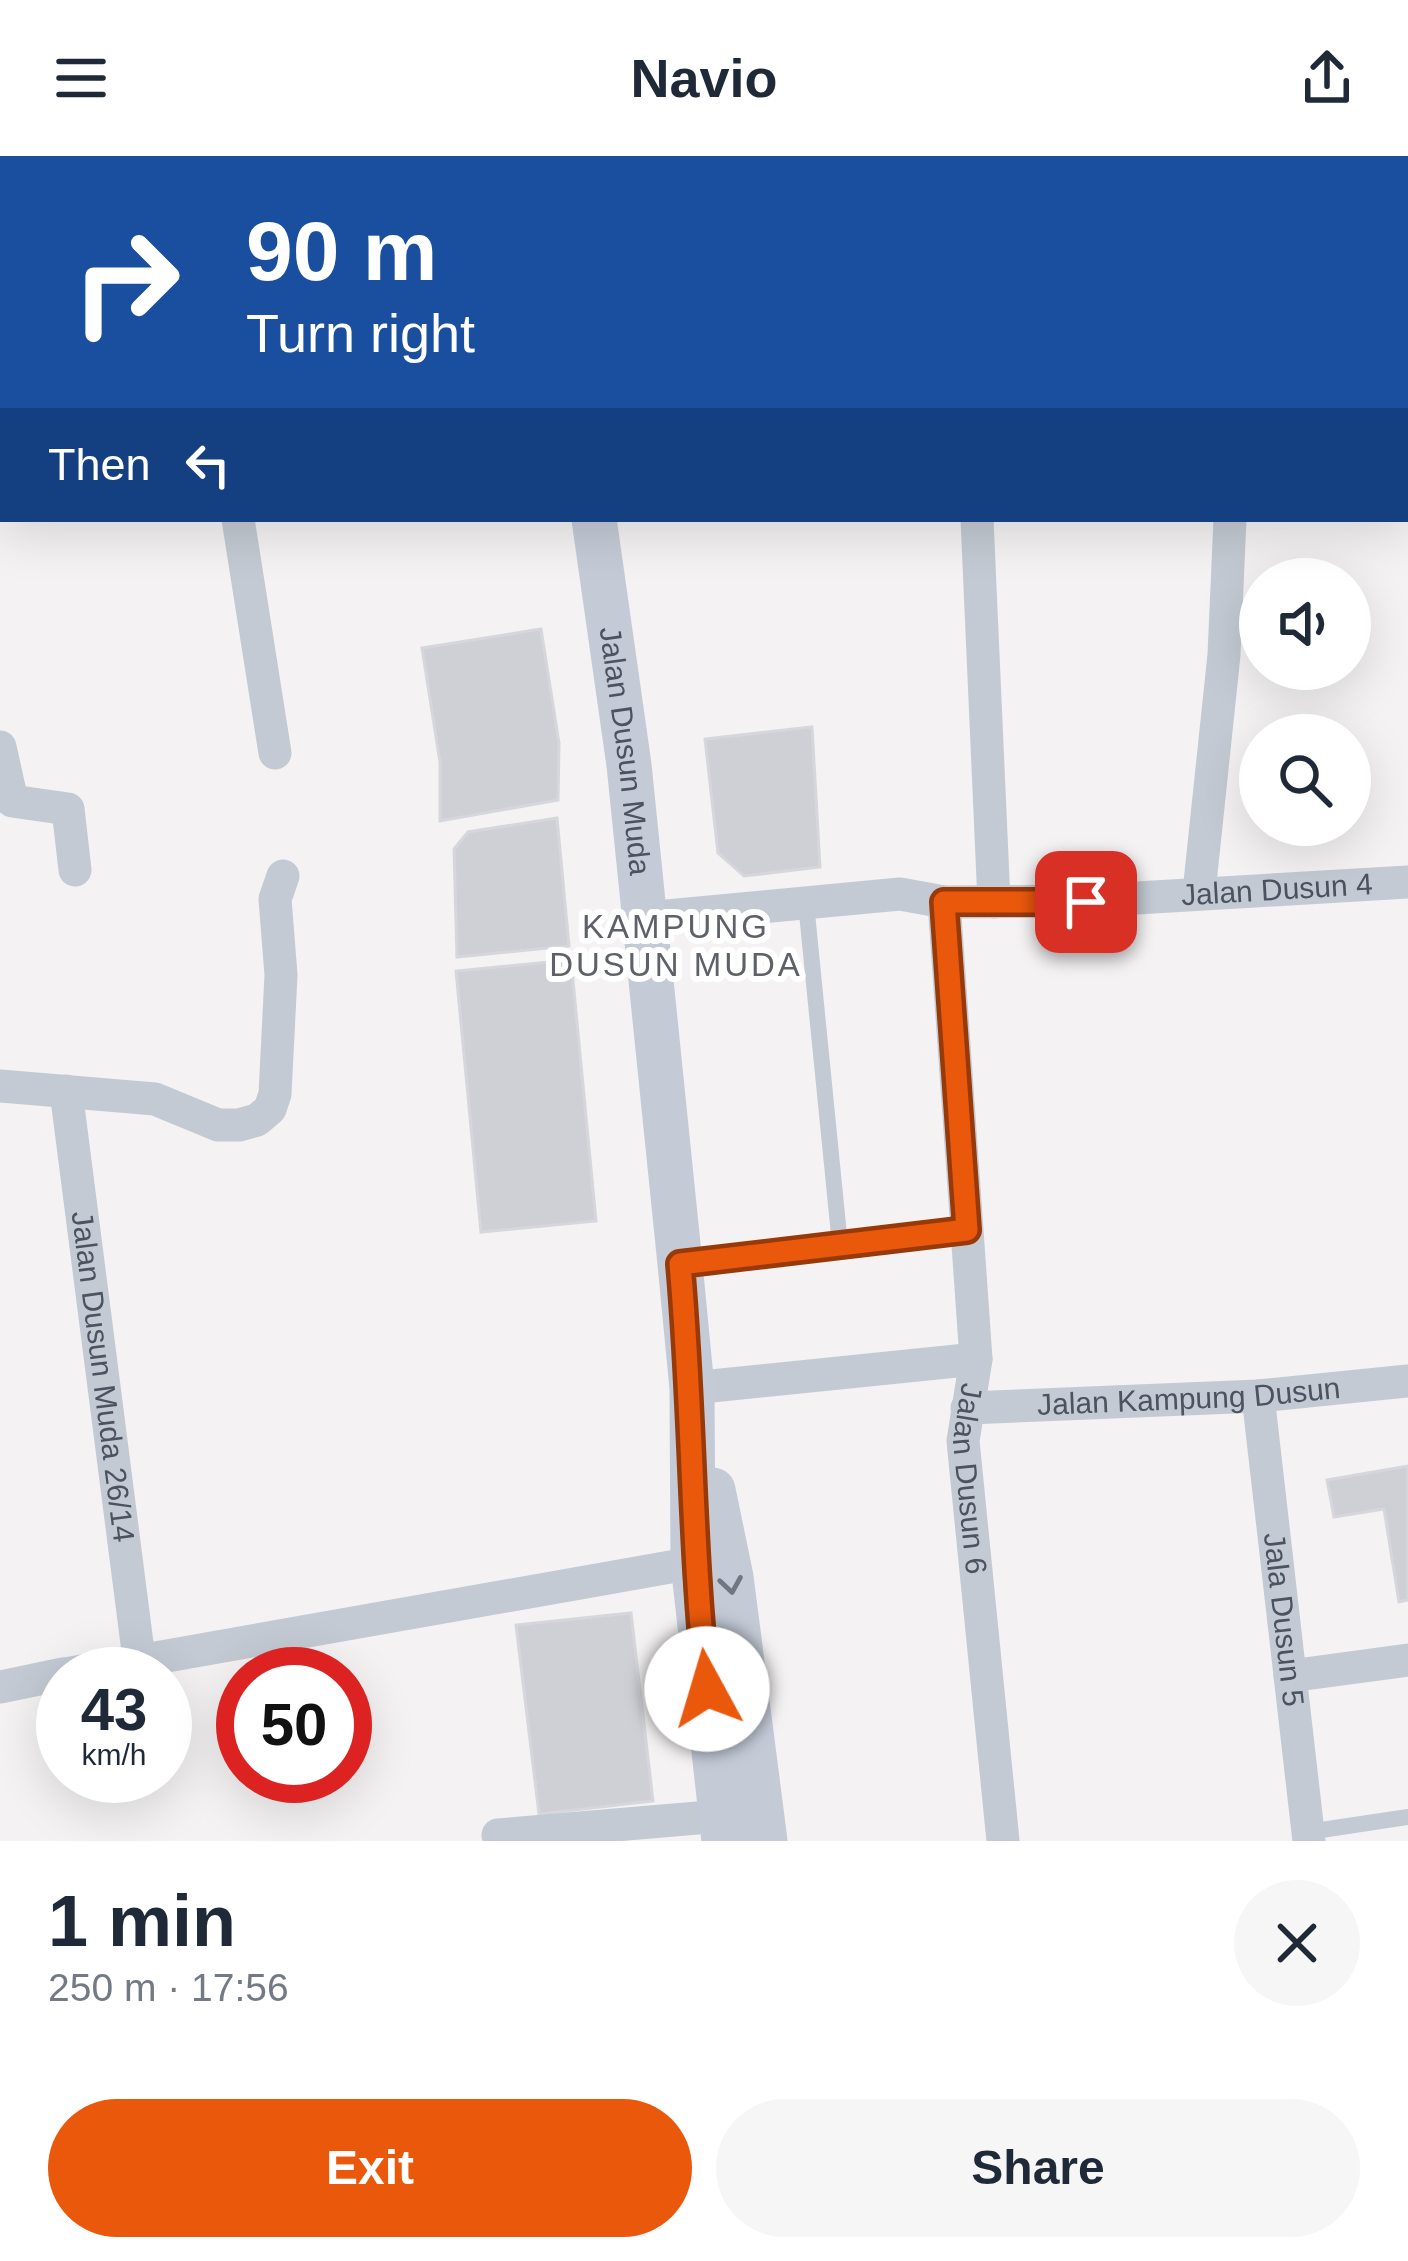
<!DOCTYPE html>
<html lang="en">
<head>
<meta charset="utf-8">
<style>
  :root { --surface:#fff; --page:#f6f6f7; --text:#1f2937; --muted:#747a83; --accent:#ea580c }
  body { margin:0; font-family:Arial,sans-serif; background:var(--page); color:var(--text); height:100vh; display:flex; flex-direction:column; font-size:45px; white-space:nowrap }
  * { box-sizing:border-box; margin:0 }
  p { font-size:39px; color:var(--muted) }
  .icon { flex:none; width:66px; height:66px; fill:none; stroke:currentColor; stroke-width:2; stroke-linecap:round; stroke-linejoin:round }
  .map { position:relative; height:1685px; overflow:hidden }
  .sheet { display:flex; flex-direction:column; background:var(--surface); flex:1 }
  .sheet>* { flex:none }
  .top-card { position:absolute; left:0px; top:0px; width:1410px; height:366px; box-shadow:0 12px 48px #0002; background:#1a4fa0; color:#fff; overflow:hidden }
  .controls { position:absolute; left:1239px; top:402px; display:grid; gap:24px }
  .controls a { display:grid; place-items:center; width:132px; height:132px; border-radius:50%; background:var(--surface); box-shadow:0 12px 48px #0002; font-size:60px }
  .speed { position:absolute; left:36px; top:1491px; display:flex; gap:24px; font-size:60px; font-weight:700; text-align:center }
  .speed>* { display:grid; place-content:center; width:156px; height:156px; border-radius:50%; background:var(--surface); box-shadow:0 12px 48px #0002; line-height:1 }
  .speed small { font-size:30px; font-weight:400 }
  .speed .limit { border:18px solid #d22; background:#fff; color:#111 }
  .pin { position:absolute; display:grid; place-items:center; width:102px; height:102px; color:#fff; margin:-51px; border-radius:24px; box-shadow:0 6px 18px #0006 }
  .me { position:absolute; width:132px; margin:-66px; rotate:354deg; stroke-linejoin:round; filter:drop-shadow(0 0 9px #0008) }
  .turn { display:flex; align-items:center; gap:42px; height:252px; padding:0 48px; font-size:54px }
  .turn .icon { width:156px; height:156px; stroke-width:2.5 }
  .turn b { display:block; font-size:84px; line-height:102px }
  .then { display:flex; align-items:center; height:114px; padding:0 48px; background:#0003; gap:24px; font-size:45px }
  .round { display:grid; place-items:center; flex:none; width:126px; height:126px; border-radius:63px; background:var(--page) }
  .head { display:flex; align-items:center; justify-content:space-between; height:204px; padding:0 48px }
  h1 { font-size:72px; font-weight:700; line-height:90px }
  .action { display:flex; gap:24px; margin-top:auto; padding:24px 48px }
  .action a { flex:1; height:138px; border-radius:72px; background:var(--accent); color:#fff; font-size:48px; font-weight:700; line-height:138px; text-align:center }
  .action a+a { background:var(--page); color:var(--text) }
  header { display:flex; justify-content:space-between; align-items:center; height:156px; padding:0 48px; background:var(--surface); font-size:54px; font-weight:700 }
  .map>svg:first-child { display:block }
</style>
</head>
<body>
<header><svg class="icon" aria-label="menu" viewBox="0 0 24 24"><path d="M4 6h16M4 12h16M4 18h16"/></svg>Navio<svg class="icon" aria-label="share" viewBox="0 0 24 24"><path d="M12 15V3M7 8l5-5 5 5M5 13v7h14v-7"/></svg></header>
<div class="map">
<svg width="1408" height="1685" viewBox="0 0 1408 1685">
  <rect width="100%" height="100%" fill="#f4f2f2"/>
  <g fill="#cfd0d6" stroke="#d6d7dd" stroke-width="3">
    <path d="M541,473l18,114 -1,57 -118,21v-59l-18,-114z"/>
    <path d="M812,571l8,140 -76,9 -26,-23 -13,-114z"/>
    <path d="M557,662l12,128 -112,11 -3,-108 14,-17z"/>
    <path d="M571,804l25,261 -115,11 -25,-261z"/>
    <path d="M1408,1310v134l-9,2 -15,-93 -50,8 -7,-37z"/>
    <path d="M631,1457l22,188 -114,13 -23,-189z"/>
  </g>
  <g fill="none" stroke-linecap="round" stroke-linejoin="round">
    <g stroke="#c3cad3" stroke-width="16">
      <path d="M806,747l34,342"/>
      <path d="M681,1108l286,-34"/>
      <path d="M1308,1676l100,-15"/>
    </g>
    <g stroke="#c3cad3" stroke-width="33">
      <path d="M180,0v3"/>
      <path d="M1008,0v3"/>
      <path d="M0,225h3"/>
      <path d="M238,363l37,234"/>
      <path d="M977,363l17,383"/>
      <path d="M0,591l12,54 56,8 7,61"/>
      <path d="M1199,736l25,-237 6,-136"/>
      <path id="s1" d="M944,746l32,457 -13,82 40,400"/>
      <path id="s2" d="M646,762l254,-24 44,8 142,-1 322,-19"/>
      <path d="M0,930l155,13 63,26h21l18,-5 13,-11 5,-15 6,-119 -6,-76 8,-23"/>
      <path id="s3" d="M66,935l73,568"/>
      <path d="M692,1232l284,-29"/>
      <path id="s4" d="M1258,1240l51,445"/>
      <path id="s5" d="M967,1252l291,-12 150,-15"/>
      <path d="M65,1518l628,-111"/>
      <path d="M1290,1520l118,-16"/>
      <path d="M0,1531l63,-13"/>
      <path d="M498,1679l223,-19"/>
    </g>
    <g stroke="#c4cbd7" stroke-width="45">
      <path d="M532,0l1,3"/>
      <path id="s6" d="M594,363l35,246 51,499 12,124 1,175 31,278"/>
      <path d="M713,1334l18,87 34,264"/>
    </g>
  </g>
  <defs><path id="oneway-chevron" d="M-2-3.5L2.5 0L-2 3.5" fill="none" stroke-width="1.6" stroke-linecap="round" stroke-linejoin="round" transform="scale(3)"/></defs>
  <use stroke="#6f7783" href="#oneway-chevron" transform="translate(731 1429) rotate(81)"/>
  <g fill="none" stroke-linecap="round" stroke-linejoin="round">
    <g stroke="#983908" stroke-width="30">
      <path id="route" d="M707,1533c-16,-141 -14,-283 -27,-425l287,-34 -23,-328h142"/>
    </g>
    <use href="#route" stroke="#ea580c" stroke-width="21"/>
  </g>
  <g text-anchor="middle" stroke-width="12" stroke-linejoin="round" paint-order="stroke">
    <g font-size="30" fill="#4a535f" stroke="#fff">
      <text dy="10" stroke="none"><textPath href="#s6" startOffset="234">Jalan Dusun Muda</textPath></text>
      <text dy="10" stroke="none"><textPath href="#s2" startOffset="633">Jalan Dusun 4</textPath></text>
      <text dy="10" stroke="none"><textPath href="#s3" startOffset="288">Jalan Dusun Muda 26/14</textPath></text>
      <text dy="10" stroke="none"><textPath href="#s5" startOffset="222">Jalan Kampung Dusun</textPath></text>
      <text dy="10" stroke="none"><textPath href="#s1" startOffset="579">Jalan Dusun 6</textPath></text>
      <text dy="10" stroke="none"><textPath href="#s4" startOffset="225">Jala Dusun 5</textPath></text>
    </g>
    <g font-size="33" letter-spacing="3" fill="#5e6167" stroke="#fff">
      <text x="676" y="782">KAMPUNG<tspan x="676" dy="38">DUSUN MUDA</tspan></text>
    </g>
  </g>
</svg>
<div class="controls">
<a><svg class="icon" aria-label="sound" viewBox="0 0 24 24"><path d="M4 9h4l5-4v14l-5-4H4zM17 9q2 3 0 6"/></svg></a>
<a><svg class="icon" aria-label="search" viewBox="0 0 24 24"><circle cx="10" cy="10" r="6"/><path d="M15 15l6 6"/></svg></a>
</div>
<div class="speed"><div>43<small>km/h</small></div><div class="limit">50</div></div>
<div class="pin" style="left:1086px;top:746px;background:#d93025"><svg class="icon" aria-label="arrive" viewBox="0 0 24 24"><path d="M6 21V4h12l-3 4 3 4H6"/></svg></div>
<svg class="me" style="left:707px;top:1533px" viewBox="-20 -20 40 40"><circle r="19" fill="#fff"/><path d="M0-13L10 11 0 6-10 11z" fill="#ea580c"/></svg>
<div class="top-card">
<div class="turn"><svg class="icon" aria-label="right" viewBox="0 0 24 24"><path d="M7 20v-9h11M14 6l5 5-5 5"/></svg><div><b>90 m</b>Turn right</div></div>
<div class="then">Then<svg class="icon" aria-label="left" viewBox="0 0 24 24"><path d="M17 20v-9H6M10 6l-5 5 5 5"/></svg></div>
</div>
</div>
<section class="sheet">
<div class="head"><div><h1>1 min</h1><p>250 m · 17:56</p></div><a class="round"><svg class="icon" aria-label="close" viewBox="0 0 24 24"><path d="M6 6l12 12M18 6L6 18"/></svg></a></div>
<div class="action"><a>Exit</a><a>Share</a></div>
</section>
</body>
</html>
